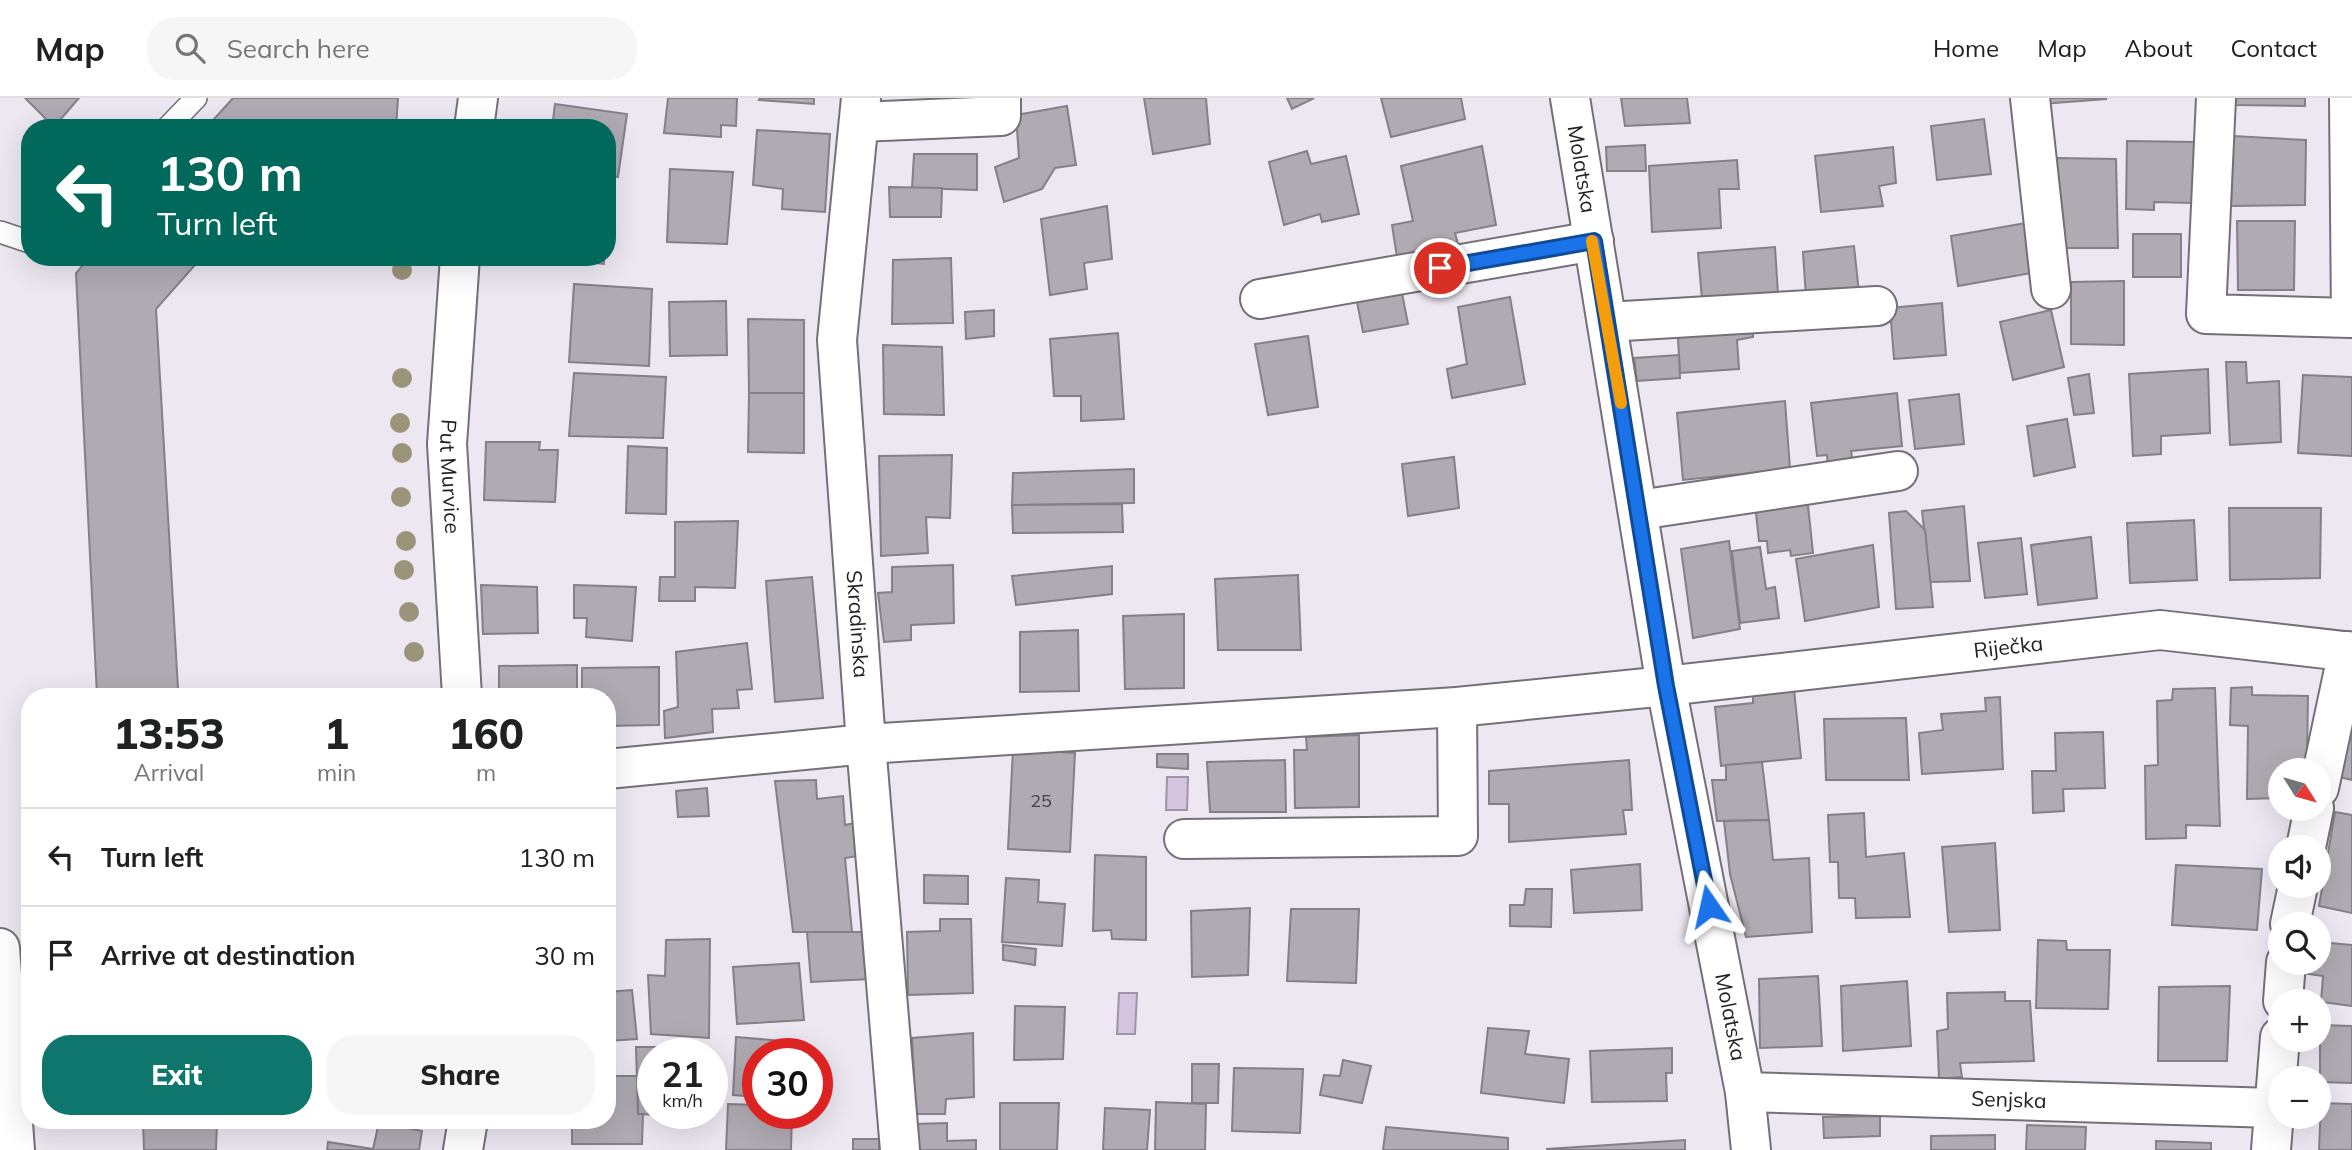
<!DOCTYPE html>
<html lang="en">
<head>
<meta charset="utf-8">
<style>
  :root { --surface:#fff; --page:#f6f6f6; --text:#202124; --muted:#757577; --line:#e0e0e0; --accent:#0f766e }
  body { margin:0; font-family:Mulish,sans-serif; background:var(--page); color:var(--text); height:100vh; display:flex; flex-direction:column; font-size:26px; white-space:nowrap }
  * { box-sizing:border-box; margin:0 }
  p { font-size:23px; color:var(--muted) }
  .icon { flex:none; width:38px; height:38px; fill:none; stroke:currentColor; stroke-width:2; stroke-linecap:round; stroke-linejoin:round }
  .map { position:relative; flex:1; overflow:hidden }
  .drawer { position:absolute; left:21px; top:590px; width:595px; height:441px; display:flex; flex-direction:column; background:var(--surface); border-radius:28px; box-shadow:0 7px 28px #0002 }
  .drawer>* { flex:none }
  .guide { position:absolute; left:21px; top:21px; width:595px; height:147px; border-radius:28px; box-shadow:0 7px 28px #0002; background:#00695c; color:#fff; overflow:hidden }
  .needle { width:46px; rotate:127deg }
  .buttons { position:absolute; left:2268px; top:660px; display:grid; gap:14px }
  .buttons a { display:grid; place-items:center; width:63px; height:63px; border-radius:50%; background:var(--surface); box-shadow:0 7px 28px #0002; font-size:35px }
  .speed { position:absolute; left:637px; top:940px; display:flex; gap:14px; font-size:35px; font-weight:700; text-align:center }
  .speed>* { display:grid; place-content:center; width:91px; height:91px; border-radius:50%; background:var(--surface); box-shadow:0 7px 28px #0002; line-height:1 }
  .speed small { font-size:18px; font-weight:400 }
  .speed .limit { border:10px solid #d22; background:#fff; color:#111 }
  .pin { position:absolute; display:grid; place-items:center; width:60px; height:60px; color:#fff; margin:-30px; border:4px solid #fff; border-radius:50%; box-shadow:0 2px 7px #0007 }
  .me { position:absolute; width:77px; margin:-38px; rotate:349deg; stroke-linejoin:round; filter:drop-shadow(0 0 5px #0008) }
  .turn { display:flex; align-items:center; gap:24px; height:147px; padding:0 21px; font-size:32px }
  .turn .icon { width:91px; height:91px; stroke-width:2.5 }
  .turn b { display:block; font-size:49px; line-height:60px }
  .eta { display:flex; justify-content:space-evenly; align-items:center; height:119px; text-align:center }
  .eta b { font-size:42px; font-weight:800; line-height:49px }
  .action { display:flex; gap:14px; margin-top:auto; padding:14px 21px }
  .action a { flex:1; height:80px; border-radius:28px; background:var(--accent); color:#fff; font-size:28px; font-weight:800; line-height:80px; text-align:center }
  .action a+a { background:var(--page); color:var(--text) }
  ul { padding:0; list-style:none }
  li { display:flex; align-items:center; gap:21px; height:98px; padding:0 21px; border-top:2px solid var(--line) }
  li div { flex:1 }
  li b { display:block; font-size:26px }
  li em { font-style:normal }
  header { display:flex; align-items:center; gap:42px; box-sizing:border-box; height:98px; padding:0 35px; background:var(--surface); border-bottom:2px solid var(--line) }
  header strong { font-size:33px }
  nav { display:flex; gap:38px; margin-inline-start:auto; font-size:24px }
  .search { width:490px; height:63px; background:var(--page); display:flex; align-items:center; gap:18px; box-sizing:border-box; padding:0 24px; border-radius:28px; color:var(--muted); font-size:26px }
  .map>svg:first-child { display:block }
</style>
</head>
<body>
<header>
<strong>Map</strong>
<div class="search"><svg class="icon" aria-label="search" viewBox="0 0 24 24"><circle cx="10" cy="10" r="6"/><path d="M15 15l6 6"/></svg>Search here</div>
<nav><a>Home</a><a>Map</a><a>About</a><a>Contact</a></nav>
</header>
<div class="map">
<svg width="2352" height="1052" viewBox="0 0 2352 1052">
  <rect width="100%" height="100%" fill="#ece7f1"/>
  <g fill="#d4c4e0" stroke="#9f93a7" stroke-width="2">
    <path d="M1167,679h21l-1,33h-21z"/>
    <path d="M1119,895h18l-2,41h-18z"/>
  </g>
  <g fill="#b0abb3" stroke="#847f88" stroke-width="2">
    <path d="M25,0h54l-25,29z"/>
    <path d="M233,0h165l-2,30h-190z"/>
    <path d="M668,0h69l-1,28 -15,-1v12l-57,-4z"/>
    <path d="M760,0h54v6l-55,-4z"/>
    <path d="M1144,0h62l4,46 -57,10z"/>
    <path d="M1287,0h27l-22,11z"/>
    <path d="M1381,0h80l4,21 -74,18z"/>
    <path d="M1621,0h66l3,25 -65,3z"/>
    <path d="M2042,0h64v1l-64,5z"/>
    <path d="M2235,0h70v8l-70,-1z"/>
    <path d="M555,6l72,10 -9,63 -11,-2v-47h-55z"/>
    <path d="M1067,8l9,59 -21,3 -13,21 -38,13 -9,-35 24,-9 -3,-43z"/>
    <path d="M1984,21l7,55 -54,6 -6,-54z"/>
    <path d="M757,32l73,4 -5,78 -43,-3 1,-20 -30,-4z"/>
    <path d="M2233,38l73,4 -1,65 -74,1z"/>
    <path d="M2127,43l70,1 -3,61 -40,-1v8l-28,-1z"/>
    <path d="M1645,47l1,26h-39l-1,-24z"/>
    <path d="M1482,48l14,79 -41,8 5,19 -62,12 -6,-39 21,-4 -12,-55z"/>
    <path d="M1893,49l3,36 -17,3 4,20 -62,6 -6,-56z"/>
    <path d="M1307,53l4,13 35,-8 13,58 -37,8 -2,-8 -36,11 -15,-63z"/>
    <path d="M914,56h63v36l-65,-2z"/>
    <path d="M2056,60l60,1 2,89h-57z"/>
    <path d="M1737,62l2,29h-20l2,39 -69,4 -3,-66z"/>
    <path d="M670,71l63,3 -6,72 -60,-2z"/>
    <path d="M889,89l53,1 -1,29h-51z"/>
    <path d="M1107,108l5,53 -28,4 3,26 -37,6 -9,-76z"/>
    <path d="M2237,123h58l-1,69h-56z"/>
    <path d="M2032,124l5,50 -79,14 -7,-50z"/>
    <rect x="2133" y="136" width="48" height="43"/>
    <path d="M1854,148l5,47 -53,5 -3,-46z"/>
    <path d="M1775,149l3,47 -76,5 -4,-46z"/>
    <path d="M90,159h112l-46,52 22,380 8,7h-89l-21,-423z"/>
    <path d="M537,159h67v7z"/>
    <path d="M951,160l2,65 -61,1 1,-64z"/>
    <path d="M2124,183v64l-53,-1v-62z"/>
    <path d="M1400,185l8,41 -45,8 -8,-40z"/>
    <path d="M574,186l78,5 -3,77 -80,-4z"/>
    <path d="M1510,199l15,87 -73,14 -5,-29 20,-5 -9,-57z"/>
    <path d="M726,203l1,54 -57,1 -1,-54z"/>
    <path d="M1942,205l4,52 -52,4 -4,-51z"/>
    <path d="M994,212v26l-28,3 -1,-27z"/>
    <path d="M2051,212l13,57 -51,13 -13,-58z"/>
    <path d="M1752,218l1,21 -16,3 2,29 -59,4 -3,-51z"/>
    <path d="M748,221l56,1v73h-55z"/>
    <path d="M1118,235l6,86 -43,2v-25h-27l-4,-57z"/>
    <path d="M1308,238l10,71 -50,8 -13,-71z"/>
    <path d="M883,247l59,2 2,68 -60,-1z"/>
    <path d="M1679,257l1,23 -43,3 -3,-23z"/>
    <path d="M2226,264h20l1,21 32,-2 2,61 -51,3z"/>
    <path d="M2208,271l2,64 -49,3v18l-28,2 -4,-82z"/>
    <path d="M574,275l92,4 -3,61 -94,-2z"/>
    <path d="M2089,276l5,39 -20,2 -6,-37z"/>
    <path d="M2303,277l49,2v79l-54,-3z"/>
    <path d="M749,295h55v60l-56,-1z"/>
    <path d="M1897,295l5,53 -51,5 2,13 -25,3 -1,-12 -10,1 -6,-53z"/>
    <path d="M1959,296l5,50 -49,5 -6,-49z"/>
    <path d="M1785,303l5,68 -107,11 -6,-67z"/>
    <path d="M2067,321l8,48 -41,9 -7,-50z"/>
    <path d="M486,344h54l-1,8h19l-3,52 -71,-2z"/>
    <path d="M628,348l39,2 -1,66 -40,-1z"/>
    <path d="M952,357l-2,63 -24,-1 2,36 -47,3 -2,-100z"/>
    <path d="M1454,359l5,51 -51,8 -6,-52z"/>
    <path d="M1134,371v34l-122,2 1,-32z"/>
    <path d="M1807,398l6,57 -22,3 -1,-6 -22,3 -1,-12h-8l-4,-37z"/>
    <path d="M1122,406l1,28 -110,1 -1,-28z"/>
    <path d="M1964,408l6,75 -40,1 -8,-71z"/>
    <path d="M2229,410h92l-1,70 -90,2z"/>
    <path d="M1906,413l19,19 8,77 -37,2 -7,-96z"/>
    <path d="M2194,422l3,60 -67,3 -3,-60z"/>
    <path d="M738,423l-3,67 -40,-1v14h-36l1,-24h15v-55z"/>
    <path d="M2091,439l6,61 -59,7 -7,-60z"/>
    <path d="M2021,440l6,56 -42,4 -7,-55z"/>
    <path d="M1729,443l11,88 -47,9 -12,-89z"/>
    <path d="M1873,447l6,62 -74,14 -9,-62z"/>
    <path d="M1760,449l6,42 9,-2 4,31 -39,5 -8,-72z"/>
    <path d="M953,467l1,58 -43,2v15l-27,2 -6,-49 14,-1v-25z"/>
    <path d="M1112,468v28l-96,11 -4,-29z"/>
    <path d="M1298,477l3,75h-83l-3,-71z"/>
    <path d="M812,479l11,121 -48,4 -9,-121z"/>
    <path d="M481,487l56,2 1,46 -55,1z"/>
    <path d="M574,487l62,2 -4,54 -46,-4 1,-19h-13z"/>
    <path d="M1184,516v74l-59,1 -2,-73z"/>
    <path d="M1078,532l1,61 -59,1v-60z"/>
    <path d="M747,545l5,46 -15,1 2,18 -27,1 1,23 -48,6 -1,-27 14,-4 -2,-55z"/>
    <path d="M577,567v31h-78v-30z"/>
    <path d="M659,569v58l-52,1v-30h-25v-28z"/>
    <path d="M2252,589v8l56,1 -1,63h-7v11h-20v28l-33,1 1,-73 -18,-1 1,-37z"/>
    <path d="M2215,590l5,138 -34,-1v13l-40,1 -1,-73 13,-1 -1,-64 15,-1 1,-11z"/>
    <path d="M1794,591l7,69 -80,8 -6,-59 38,-4v-11z"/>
    <path d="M2000,599l3,72 -81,5 -3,-41 24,-3 -2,-16 45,-3 -1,-13z"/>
    <path d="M2352,619v63l-13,-3z"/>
    <path d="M1906,620l3,62h-83l-2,-61z"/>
    <path d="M2103,634l2,56 -42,1 1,22 -31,2 -1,-42h24l-1,-38z"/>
    <path d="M1359,637v72l-64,1 -1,-58h13l-1,-13z"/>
    <path d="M1013,651l62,4 -5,99 -62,-3z"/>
    <path d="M1157,656h31v15l-31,-2z"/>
    <path d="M1285,662l1,52h-76l-3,-50z"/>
    <path d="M1629,662l3,50h-9l3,24 -117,8v-38h-20v-33z"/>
    <path d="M1762,664l7,58 -52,1 -5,-41h14v-15z"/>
    <path d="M816,682l1,19 26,-3 2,29 10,-2 3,33 -13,2 7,74h-59l-18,-151z"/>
    <path d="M707,690l2,28 -31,1 -2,-26z"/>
    <path d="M2335,714l17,3v98l-33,-7z"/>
    <path d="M1864,715l2,44 38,-4 6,64 -54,1 -1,-20h-16l-1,-36h-8l-2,-47z"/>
    <path d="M1769,722l4,40 36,-2 3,74 -66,5 -16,-63 -6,-53z"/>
    <path d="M1995,745l5,87 -51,2 -7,-85z"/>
    <path d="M1095,757l51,2v83l-34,-1 -1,-9 -18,1z"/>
    <path d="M1640,766l2,46 -68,3 -3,-43z"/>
    <path d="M2176,767l86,4 -5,61 -85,-5z"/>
    <path d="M924,777l44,1v28l-44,-1z"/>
    <path d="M1006,780l33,2 -1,22 27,2 -3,42 -60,-4z"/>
    <path d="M1526,791h26l-1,38 -41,-1v-21h14z"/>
    <path d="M1250,810l-2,67 -56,2 -1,-66z"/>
    <path d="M1291,811h68l-3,74 -69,-2z"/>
    <path d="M940,821h31l2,74 -65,2 -1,-63 33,-1z"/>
    <path d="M807,834h59l4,47 -59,3z"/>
    <path d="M710,841l-1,99 -58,-4 -3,-59 17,1 1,-36z"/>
    <path d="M2038,842l28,1 1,9h43l-2,59 -72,-1z"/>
    <path d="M2319,844l33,3v61l-31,-4 2,-26 -29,-4 1,-10h24z"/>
    <path d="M1003,847l33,4 -1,16 -32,-5z"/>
    <path d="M799,865l5,57 -67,4 -4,-57z"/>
    <path d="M1818,878l4,70 -62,2 -1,-69z"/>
    <path d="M1907,883l4,65 -68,5 -2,-65z"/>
    <path d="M2230,888l-3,75h-69l1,-74z"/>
    <path d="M632,892l5,49 -30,2v-49z"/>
    <path d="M2005,894v9h25l4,60 -74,2 2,14 -23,2 -2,-48 11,-2 -1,-36z"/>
    <path d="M1015,908l50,1 -2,52 -49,1z"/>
    <path d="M2320,927l32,1v57l-32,-1z"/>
    <path d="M1488,930l41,3 -4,23 44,5 -5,44 -83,-10z"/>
    <path d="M973,935l1,64 -28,2 -1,15h-29l-4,-76z"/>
    <path d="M736,939l59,5 -1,12h-36v43l-25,-2z"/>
    <path d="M636,949h30l1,7h-14v59h54v4l-69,-3z"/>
    <path d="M1672,950v25h-6l1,28 -75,1 -2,-51z"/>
    <path d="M1343,962l28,6 -9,37 -42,-8 4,-20 16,1z"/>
    <path d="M1192,966h27l-1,39h-26z"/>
    <path d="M1234,970l69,1 -3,64 -68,-2z"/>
    <path d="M607,978h30l1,38h5l-1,30h-70v-24h35z"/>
    <path d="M1156,1004l50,2 -1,46h-50z"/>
    <path d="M1000,1005h59l-2,47h-57z"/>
    <path d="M2321,1005l31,1v46h-33z"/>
    <path d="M728,1006l30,1v8h34l-1,37h-65z"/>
    <path d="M1105,1010l45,2 -3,40h-44z"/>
    <path d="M1880,1018v20l-56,2 -1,-21z"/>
    <path d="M143,1022h74l-1,30h-72z"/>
    <path d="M379,1024l43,9 -3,19h-92l1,-8 45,7z"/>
    <path d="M947,1025v18l29,-1v10h-63l1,-26z"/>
    <path d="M2027,1027l59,2 -1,23h-59z"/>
    <path d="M1386,1029l122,11v12h-125z"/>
    <path d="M1995,1037v15h-64v-14z"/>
    <rect x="853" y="1041" width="26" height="11"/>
    <path d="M1685,1042v10h-138v-1z"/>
    <path d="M2156,1043l55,2v7h-55z"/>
  </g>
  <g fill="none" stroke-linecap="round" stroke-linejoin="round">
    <g stroke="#757078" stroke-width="24">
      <g id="service">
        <path d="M167,30l29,-30"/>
        <path d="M0,134l30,10"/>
      </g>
    </g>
    <g stroke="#757078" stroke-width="42">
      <g id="minor">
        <path id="s1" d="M861,0l-24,242 29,404 34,406"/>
        <path id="s2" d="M1570,0l96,588 79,406 6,58"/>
        <path d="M2030,0l21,191"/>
        <path d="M2216,0l-10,216 145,4 -2,-220"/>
        <path d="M859,24l142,-6v-18"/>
        <path d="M474,30l4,-30"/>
        <path id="s3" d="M460,159l-13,187 15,252"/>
        <path d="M1260,201l334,-58"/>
        <path d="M1607,224l270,-16"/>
        <path d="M1639,412l259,-39"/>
        <path id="s4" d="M607,671l259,-25 591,-37 209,-21 494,-56 192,22"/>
        <path d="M2319,690l29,-137"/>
        <path d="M1184,741l274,-3 -1,-129"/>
        <path d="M2306,749l8,-39"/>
        <path d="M2290,826l8,-38"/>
        <path d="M2283,903l3,-39"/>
        <path id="s5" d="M1745,994l529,16"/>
        <path d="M463,1052l5,-30"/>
        <path d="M2271,1052l9,-113"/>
      </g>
    </g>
    <g stroke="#757078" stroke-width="42">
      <path id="primary" d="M0,850l15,202"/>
    </g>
    <use href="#service" stroke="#fff" stroke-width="21"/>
    <use href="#minor" stroke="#fff" stroke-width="38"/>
    <use href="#primary" stroke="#fff" stroke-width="38"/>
  </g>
  <g fill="#9c937b">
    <circle cx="402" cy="172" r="10"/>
    <circle cx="402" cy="280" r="10"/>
    <circle cx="400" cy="325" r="10"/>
    <circle cx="402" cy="355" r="10"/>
    <circle cx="401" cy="399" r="10"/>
    <circle cx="406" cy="443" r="10"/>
    <circle cx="404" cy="472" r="10"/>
    <circle cx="409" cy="514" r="10"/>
    <circle cx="414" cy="554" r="10"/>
  </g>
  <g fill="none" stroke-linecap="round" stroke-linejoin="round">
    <g stroke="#114b97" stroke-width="18">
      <path id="route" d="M1440,170l154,-27 72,445 43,220"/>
    </g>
    <use href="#route" stroke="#1a73e8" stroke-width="12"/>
    <path stroke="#f59e0b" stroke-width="12" d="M1592,143l29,162"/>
  </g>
  <g text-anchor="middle" stroke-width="7" stroke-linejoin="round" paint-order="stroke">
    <g font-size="18" fill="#464347">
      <text x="1041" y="709">25</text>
    </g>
    <g font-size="21" fill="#222023" stroke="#ece7f1">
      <text dy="7" stroke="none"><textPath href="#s2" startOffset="72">Molatska</textPath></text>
      <text dy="7" stroke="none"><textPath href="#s3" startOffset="220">Put Murvice</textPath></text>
      <text dy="7" stroke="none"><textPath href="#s1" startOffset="528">Skradinska</textPath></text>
      <text dy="7" stroke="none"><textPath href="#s4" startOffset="1407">Riječka</textPath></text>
      <text dy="7" stroke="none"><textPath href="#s2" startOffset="933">Molatska</textPath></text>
      <text dy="7" stroke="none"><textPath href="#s5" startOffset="264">Senjska</textPath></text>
    </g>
  </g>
</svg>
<div class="buttons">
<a><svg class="needle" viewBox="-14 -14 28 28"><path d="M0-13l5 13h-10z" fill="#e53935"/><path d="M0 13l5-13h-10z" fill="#757577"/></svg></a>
<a><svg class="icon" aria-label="sound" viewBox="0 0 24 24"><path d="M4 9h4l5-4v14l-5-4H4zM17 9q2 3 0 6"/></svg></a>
<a><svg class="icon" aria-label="search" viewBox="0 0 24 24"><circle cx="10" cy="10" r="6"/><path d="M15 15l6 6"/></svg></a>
<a>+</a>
<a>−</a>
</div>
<div class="speed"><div>21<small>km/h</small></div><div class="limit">30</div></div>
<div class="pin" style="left:1440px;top:170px;background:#d93025"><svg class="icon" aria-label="arrive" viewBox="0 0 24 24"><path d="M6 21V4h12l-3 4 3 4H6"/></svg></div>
<svg class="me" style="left:1709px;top:808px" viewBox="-20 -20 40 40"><path d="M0-17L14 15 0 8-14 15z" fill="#1a73e8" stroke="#fff" stroke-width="4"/></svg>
<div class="guide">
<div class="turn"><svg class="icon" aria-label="left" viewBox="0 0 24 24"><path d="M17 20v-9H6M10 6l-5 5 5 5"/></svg><div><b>130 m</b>Turn left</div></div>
</div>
<section class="drawer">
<div class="eta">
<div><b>13:53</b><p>Arrival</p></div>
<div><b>1</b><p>min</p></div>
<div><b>160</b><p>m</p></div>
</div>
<ul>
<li><svg class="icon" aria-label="left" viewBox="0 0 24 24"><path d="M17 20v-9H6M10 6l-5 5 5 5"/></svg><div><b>Turn left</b></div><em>130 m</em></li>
<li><svg class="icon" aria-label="arrive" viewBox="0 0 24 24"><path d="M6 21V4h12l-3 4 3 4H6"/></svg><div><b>Arrive at destination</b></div><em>30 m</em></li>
</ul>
<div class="action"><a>Exit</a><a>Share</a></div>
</section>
</div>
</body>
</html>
